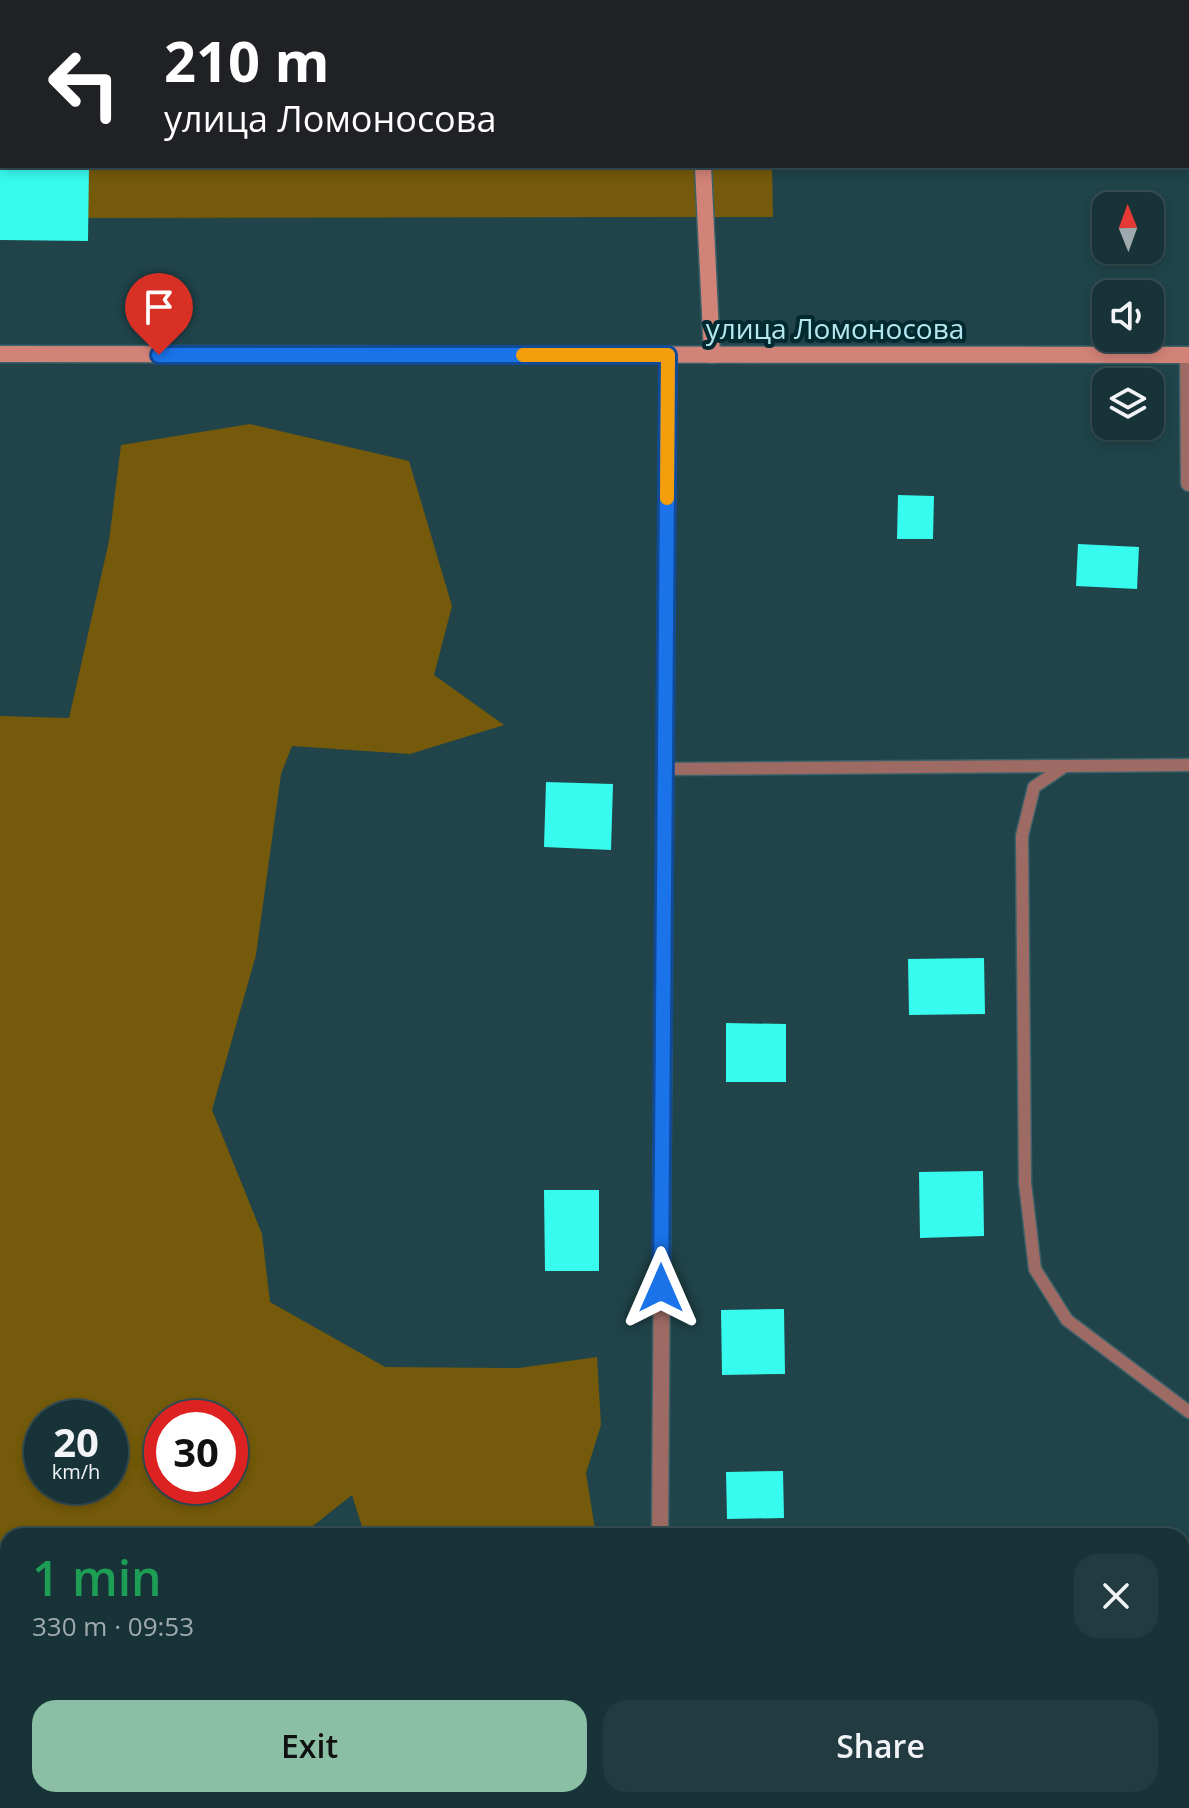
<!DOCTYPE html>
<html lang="en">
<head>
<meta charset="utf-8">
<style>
  :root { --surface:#183338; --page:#213b40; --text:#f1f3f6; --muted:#9faaae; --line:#364e53; --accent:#8abfa5 }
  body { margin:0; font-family:"Open Sans",sans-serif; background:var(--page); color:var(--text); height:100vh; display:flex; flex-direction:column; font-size:30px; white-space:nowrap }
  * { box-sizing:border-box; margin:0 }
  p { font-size:26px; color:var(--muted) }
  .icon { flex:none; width:44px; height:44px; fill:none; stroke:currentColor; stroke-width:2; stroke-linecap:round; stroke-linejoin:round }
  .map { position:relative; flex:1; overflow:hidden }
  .side { position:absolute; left:0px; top:1528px; width:1190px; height:280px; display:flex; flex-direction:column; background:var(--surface); border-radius:24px 24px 0 0; box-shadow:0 4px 12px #0003,0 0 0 2px var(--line) }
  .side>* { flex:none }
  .top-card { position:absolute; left:0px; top:0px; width:1190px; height:168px; box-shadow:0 4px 12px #0003,0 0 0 2px var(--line); background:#202124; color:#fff; overflow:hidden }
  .needle { width:52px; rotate:359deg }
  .buttons { position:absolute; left:1092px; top:192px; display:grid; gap:16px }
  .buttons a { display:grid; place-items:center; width:72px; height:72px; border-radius:16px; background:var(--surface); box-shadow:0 4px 12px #0003,0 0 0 2px var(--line); font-size:40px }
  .speed { position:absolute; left:24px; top:1400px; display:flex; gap:16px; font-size:40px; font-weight:700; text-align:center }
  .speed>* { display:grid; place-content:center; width:104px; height:104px; border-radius:50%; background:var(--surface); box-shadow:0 4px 12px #0003,0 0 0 2px var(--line); line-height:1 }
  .speed small { font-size:20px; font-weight:400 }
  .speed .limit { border:12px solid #d22; background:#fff; color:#111 }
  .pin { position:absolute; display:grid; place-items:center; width:68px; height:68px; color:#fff; margin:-82px -34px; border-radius:50% 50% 50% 0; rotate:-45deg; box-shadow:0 0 8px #0007 }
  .pin .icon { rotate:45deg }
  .me { position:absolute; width:88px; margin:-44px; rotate:0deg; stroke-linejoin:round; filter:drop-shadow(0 0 6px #0008) }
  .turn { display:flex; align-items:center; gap:28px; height:168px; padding:0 32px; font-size:36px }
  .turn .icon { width:104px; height:104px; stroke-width:2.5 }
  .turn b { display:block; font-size:56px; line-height:68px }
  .round { display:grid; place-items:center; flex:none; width:84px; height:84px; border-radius:24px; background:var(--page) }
  .summary { display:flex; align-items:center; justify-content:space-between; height:136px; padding:0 32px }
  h1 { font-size:48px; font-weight:600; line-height:60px; color:#1e9e55 }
  .action { display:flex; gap:16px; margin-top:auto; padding:16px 32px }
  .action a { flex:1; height:92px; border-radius:24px; background:var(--accent); color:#111; font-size:32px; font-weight:600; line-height:92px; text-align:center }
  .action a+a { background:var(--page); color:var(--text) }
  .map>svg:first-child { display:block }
</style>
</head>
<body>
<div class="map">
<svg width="1189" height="1808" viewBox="0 0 1189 1808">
  <rect width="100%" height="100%" fill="#20444a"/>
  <g fill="#745a0a" fill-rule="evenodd">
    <path d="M0,0h769l-767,2v164h770l1,51 -773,1z"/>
    <path d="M250,424l159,37 43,145 -18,69 70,50 -94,29 -118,-8 -11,28 -25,181 -44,155 50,124 8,68 115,65 134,1 78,-11 4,68 -15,48 10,63h-231l-13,-41 -48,38 2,3h-298v118h-8v-938l69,2 40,-177 12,-96zM42,1418h68v68h-68zM162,1418h68v68h-68z"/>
    <path d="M0,1766l8,5v29h52l7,4 7,-4h98l2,8h-174z"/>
    <path d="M219,1800h188l4,8h-192z"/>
  </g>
  <g fill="#37fbee">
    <path d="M0,166h89l-1,75 -88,-1z"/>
    <path d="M898,495l36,1 -1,43h-36z"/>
    <path d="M1078,544l61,3 -2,42 -61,-3z"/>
    <path d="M546,782l67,2 -2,66 -67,-3z"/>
    <path d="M984,958l1,56 -76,1 -1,-56z"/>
    <path d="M726,1023l60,1v58h-60z"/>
    <path d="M983,1171l1,65 -64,2 -1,-66z"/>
    <path d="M544,1190h55v81h-54z"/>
    <path d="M784,1309l1,65 -63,1 -1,-65z"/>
    <path d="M783,1471l1,47 -57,1 -1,-47z"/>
    <path d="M511,1800h67l-1,8h-66z"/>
    <path d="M927,1803l59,2 -1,3h-58z"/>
  </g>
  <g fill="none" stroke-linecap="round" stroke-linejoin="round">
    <g stroke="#3b6168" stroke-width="15">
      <g id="lane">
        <path d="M1189,765l-124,1 -31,21 -12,49 3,347 10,86 32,51 122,92"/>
        <path d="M664,769l401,-3"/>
      </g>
    </g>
    <g stroke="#3b6168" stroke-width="19">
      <g id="street">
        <path d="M1188,355l1,128"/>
        <path d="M660,1536l8,-1181"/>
        <path d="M0,1722h8"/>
        <path d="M1182,1739h7"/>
        <path d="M659,1808v-8"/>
      </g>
    </g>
    <g stroke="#3b6168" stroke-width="19">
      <g id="secondary">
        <path d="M695,0v2"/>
        <path d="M703,166l9,189"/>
        <path d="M0,354l1189,1"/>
      </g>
    </g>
    <use href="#lane" stroke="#9e6b64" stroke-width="12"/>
    <use href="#street" stroke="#9e6b64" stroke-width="16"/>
    <use href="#secondary" stroke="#d28378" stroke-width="16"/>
  </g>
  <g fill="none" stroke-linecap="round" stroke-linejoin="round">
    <g stroke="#114b97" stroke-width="20">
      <path id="route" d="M159,355h509l-7,933"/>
    </g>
    <use href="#route" stroke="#1a73e8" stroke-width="14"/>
    <path stroke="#f59e0b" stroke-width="14" d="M523,355h145l-1,143"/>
  </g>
  <g text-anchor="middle" stroke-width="8" stroke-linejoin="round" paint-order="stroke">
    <g font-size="28" fill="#b4e7ef" stroke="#032a30">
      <text x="835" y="339">улица Ломоносова</text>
    </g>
  </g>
</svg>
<div class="buttons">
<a><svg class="needle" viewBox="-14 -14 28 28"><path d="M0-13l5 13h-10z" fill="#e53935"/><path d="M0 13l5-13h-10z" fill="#9faaae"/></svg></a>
<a><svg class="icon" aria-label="sound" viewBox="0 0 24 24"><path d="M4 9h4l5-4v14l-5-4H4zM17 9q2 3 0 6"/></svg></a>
<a><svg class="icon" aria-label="layers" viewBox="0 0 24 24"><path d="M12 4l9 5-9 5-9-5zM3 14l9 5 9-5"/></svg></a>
</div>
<div class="speed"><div>20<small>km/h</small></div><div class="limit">30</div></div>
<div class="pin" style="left:159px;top:355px;background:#d93025"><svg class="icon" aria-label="arrive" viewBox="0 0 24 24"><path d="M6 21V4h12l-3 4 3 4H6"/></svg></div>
<svg class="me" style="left:661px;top:1288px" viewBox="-20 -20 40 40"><path d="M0-17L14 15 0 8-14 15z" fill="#1a73e8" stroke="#fff" stroke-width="4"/></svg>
<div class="top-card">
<div class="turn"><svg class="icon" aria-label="left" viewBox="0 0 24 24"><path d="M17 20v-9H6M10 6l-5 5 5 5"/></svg><div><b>210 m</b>улица Ломоносова</div></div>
</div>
<section class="side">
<div class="summary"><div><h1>1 min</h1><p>330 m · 09:53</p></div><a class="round"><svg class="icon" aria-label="close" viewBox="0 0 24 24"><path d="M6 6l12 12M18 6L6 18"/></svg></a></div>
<div class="action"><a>Exit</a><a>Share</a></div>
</section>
</div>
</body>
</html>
